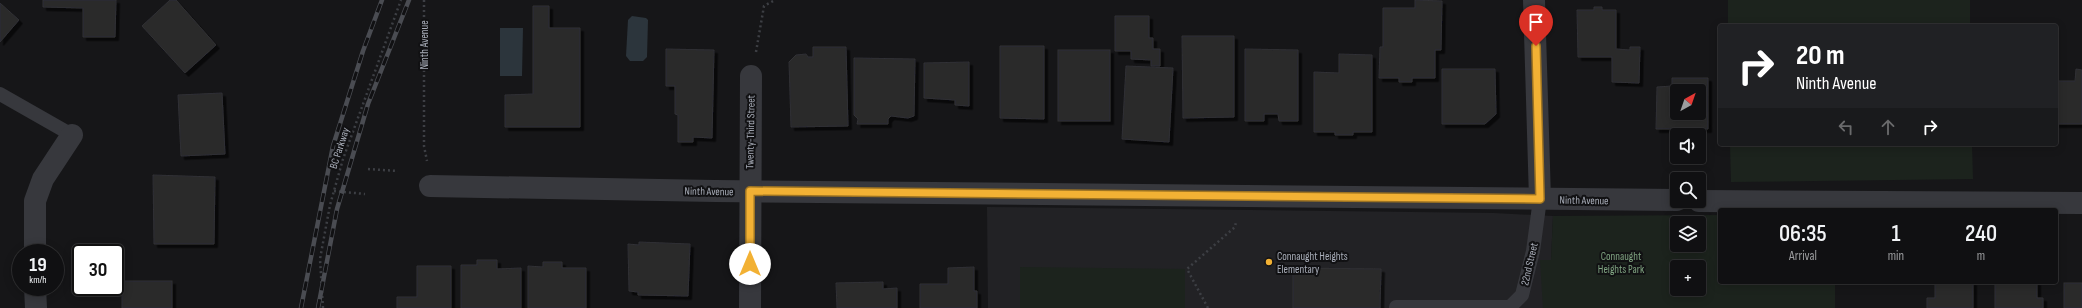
<!DOCTYPE html>
<html lang="en">
<head>
<meta charset="utf-8">
<style>
  :root { --surface:#101012; --page:#1e1e20; --text:#f1f3f6; --muted:#9c9d9f; --line:#303032 }
  body { margin:0; font-family:"Sofia Sans Condensed",sans-serif; background:var(--page); color:var(--text); height:100vh; display:flex; flex-direction:column; font-size:15px; white-space:nowrap }
  * { box-sizing:border-box; margin:0 }
  p { font-size:13px; color:var(--muted) }
  .icon { flex:none; width:22px; height:22px; fill:none; stroke:currentColor; stroke-width:2; stroke-linecap:round; stroke-linejoin:round }
  .map { position:relative; flex:1; overflow:hidden }
  .drawer { position:absolute; left:1718px; top:208px; width:340px; height:76px; display:flex; flex-direction:column; background:var(--surface); border-radius:4px; box-shadow:0 2px 10px #0003,0 0 0 1px var(--line) }
  .drawer>* { flex:none }
  .banner { position:absolute; left:1718px; top:24px; width:340px; height:122px; border-radius:4px; box-shadow:0 2px 10px #0003,0 0 0 1px var(--line); background:#202124; color:#fff; overflow:hidden }
  .needle { width:26px; rotate:40deg }
  .buttons { position:absolute; left:1670px; top:84px; display:grid; gap:8px }
  .buttons a { display:grid; place-items:center; width:36px; height:36px; border-radius:4px; background:var(--surface); box-shadow:0 2px 10px #0003,0 0 0 1px var(--line); font-size:20px }
  .speed { position:absolute; left:12px; top:244px; display:flex; gap:8px; font-size:20px; font-weight:700; text-align:center }
  .speed>* { display:grid; place-content:center; width:52px; height:52px; border-radius:50%; background:var(--surface); box-shadow:0 2px 10px #0003,0 0 0 1px var(--line); line-height:1 }
  .speed small { font-size:10px; font-weight:400 }
  .speed .limit { border:2px solid #111; border-radius:6px; background:#fff; color:#111 }
  .pin { position:absolute; display:grid; place-items:center; width:34px; height:34px; color:#fff; margin:-41px -17px; border-radius:50% 50% 50% 0; rotate:-45deg; box-shadow:0 0 4px #0007 }
  .pin .icon { rotate:45deg }
  .me { position:absolute; width:44px; margin:-22px; rotate:0deg; stroke-linejoin:round; filter:drop-shadow(0 0 3px #0008) }
  .turn { display:flex; align-items:center; gap:14px; height:84px; padding:0 12px; font-size:18px }
  .turn .icon { width:52px; height:52px; stroke-width:2.5 }
  .turn b { display:block; font-size:28px; line-height:34px }
  .lanes { display:flex; align-items:center; height:38px; padding:0 12px; background:#0003; justify-content:center; gap:20px; direction:ltr }
  .lanes .off { opacity:.35 }
  .eta { display:flex; justify-content:space-evenly; align-items:center; height:68px; text-align:center }
  .eta b { font-size:24px; font-weight:600; line-height:28px }
  .map>svg:first-child { display:block }
</style>
</head>
<body>
<div class="map">
<svg width="2082" height="308" viewBox="0 0 2082 308">
  <defs>
    <filter id="shadow"><feDropShadow dx="3.5" dy="3.5" stdDeviation="0" flood-color="#0009"/></filter>
  </defs>
  <rect width="100%" height="100%" fill="#161618"/>
  <path fill="#222225" d="M987,207l507,6 59,3 -4,92h-561z"/>
  <g fill="#1c231d" fill-rule="evenodd">
    <rect x="1728" y="0" width="242" height="26"/>
    <path d="M1730,144h242l1,35 -242,3z"/>
    <path d="M1720,215v67h115v26h-292l-3,-48h11l2,-44zM1677,223h22v22h-22zM1677,267h22v22h-22z"/>
    <path d="M1020,267l165,2v39h-165z"/>
  </g>
  <g fill="#2c353c">
    <path d="M632,16l14,2 2,2 -1,37 -4,4h-13l-4,-5 2,-36z"/>
    <path d="M500,28h23l-1,48h-22z"/>
  </g>
  <g fill="#29292c" stroke="#303034" fill-rule="evenodd" filter="url(#shadow)">
    <path d="M43,0h73l-1,37h-32v-29l-40,-1z"/>
    <path d="M170,0h6l40,45 -31,28 -43,-47z"/>
    <path d="M1415,0l27,1 -1,49h-6v28h-23v4h-13v-4h-20l1,-31h3v-39h32z"/>
    <path d="M0,3l19,17 -19,22z"/>
    <path d="M533,6h16v22h31v99h-75v-32l28,-1z"/>
    <path d="M1594,7h8v3h14v39l14,1v-3h10l-1,36 -27,-1v-25h-34l-1,-47h17z"/>
    <path d="M1115,16h34v22h4v11h7v17h-9v-6l-20,-1v-8h-16z"/>
    <path d="M1182,36h52v81l-51,1z"/>
    <path d="M1000,46h44v73l-44,-1z"/>
    <path d="M813,47h33l2,79 -57,1 -2,-65 7,-7 10,-1 2,3h5z"/>
    <path d="M666,49l48,1 -2,88 -19,-1v5h-15v-27l-3,-1v-28h-9z"/>
    <path d="M1245,49l53,1v71h-19l-1,-7h-14v7h-19z"/>
    <rect x="1058" y="50" width="52" height="71"/>
    <path d="M1339,54l33,1v77h-19v3h-18v-3h-21v-60l25,1z"/>
    <path d="M854,58l61,1 -1,57 -6,2 -17,-2 -3,3v5h-31l1,-5 -4,-4z"/>
    <path d="M969,62v44l-14,-1v-5l-31,-2v-35z"/>
    <path d="M1126,66l47,2 -4,74 -47,-3z"/>
    <path d="M1442,69h53l1,45 -11,10h-43z"/>
    <path d="M2076,69l6,1v54h-26v-43h19z"/>
    <path d="M1672,78h36v51h-52l1,-42 15,-1zM1677,91h22v22h-22z"/>
    <path d="M222,93l3,61 -44,2 -3,-61z"/>
    <path d="M153,175l62,2 -1,67h-60z"/>
    <path d="M639,242l51,2 -2,52 -50,-1v-3l-9,-1 -1,-47 11,1z"/>
    <path d="M477,260h20v9l24,-1v40h-60v-43h16z"/>
    <path d="M543,262h19v6h24v40h-58v-42l15,1z"/>
    <path d="M417,266h34v42h-54v-11h20z"/>
    <path d="M974,267v24h3v17h-57v-24h28v-16z"/>
    <path d="M1293,268l88,1 -1,39h-87z"/>
    <rect x="122" y="281" width="50" height="27"/>
    <path d="M883,282v7l14,-1v20h-60l-1,-25z"/>
    <path d="M1935,282h38v26h-46v-10h8z"/>
    <path d="M1995,282h42v16h6v10h-48z"/>
    <rect x="2064" y="283" width="18" height="25"/>
  </g>
  <g fill="none" stroke-linecap="round" stroke-linejoin="round">
    <g stroke="#3d3f44" stroke-width="2.5" stroke-dasharray="2 3" stroke-linecap="butt">
      <path d="M424,0v146l3,15"/>
      <path d="M756,52l8,-46 11,-6"/>
      <path d="M368,169l30,2"/>
      <path d="M334,191l31,3"/>
      <path d="M323,308l-3,-49 10,-54 13,-46 58,-159"/>
      <path d="M1208,308l-21,-39 48,-42 1,-5"/>
    </g>
    <g stroke="#37383d" stroke-width="14">
      <path d="M0,94l72,41"/>
      <path d="M1396,307h114l12,-12 11,-44 7,-52"/>
    </g>
    <g stroke="#37383d" stroke-width="22">
      <path d="M1534,0l6,199"/>
      <path d="M430,186l285,5 962,9"/>
      <path d="M1699,201l383,2"/>
      <path d="M35,253v-52l8,-22 29,-44"/>
      <path d="M35,287l1,21"/>
      <path d="M750,308l1,-232"/>
    </g>
    <g stroke="#4a4c52" stroke-width="4.5">
      <g id="rail">
        <path d="M301,308l32,-162 30,-95 19,-51"/>
        <path d="M318,308l19,-99 31,-105 41,-104"/>
      </g>
    </g>
    <use href="#rail" stroke="#111113" stroke-width="3" stroke-dasharray="9" stroke-linecap="butt"/>
  </g>
  <g fill="none" stroke-linecap="round" stroke-linejoin="round">
    <g stroke="#9d7322" stroke-width="10">
      <path id="route" d="M750,264v-73l790,8 -4,-153"/>
    </g>
    <use href="#route" stroke="#f2b134" stroke-width="7"/>
  </g>
  <circle fill="#f2b134" stroke="#111113" stroke-width="1.5" cx="1269" cy="262" r="4"/>
  <g text-anchor="middle" stroke-width="4" stroke-linejoin="round" paint-order="stroke">
    <g font-size="11" fill="#a8adb8" stroke="#111113">
      <text transform="translate(424 45) rotate(-90)" y="4">Ninth Avenue</text>
      <text transform="translate(750 132) rotate(-89)" y="4">Twenty-Third Street</text>
      <text transform="translate(339 148) rotate(-72)" y="4">BC Parkway</text>
      <text transform="translate(709 191) rotate(1)" y="4">Ninth Avenue</text>
      <text transform="translate(1584 200) rotate(1)" y="4">Ninth Avenue</text>
      <text transform="translate(1529 264) rotate(-77)" y="4">22nd Street</text>
    </g>
    <g font-size="11" fill="#a8adb8" stroke="#111113" text-anchor="start">
      <text x="1277" y="260">Connaught Heights<tspan x="1277" dy="13">Elementary</tspan></text>
    </g>
    <g font-size="11" fill="#7fa381" stroke="#111113">
      <text x="1621" y="260">Connaught<tspan x="1621" dy="13">Heights Park</tspan></text>
    </g>
  </g>
</svg>
<div class="buttons">
<a><svg class="needle" viewBox="-14 -14 28 28"><path d="M0-13l5 13h-10z" fill="#e53935"/><path d="M0 13l5-13h-10z" fill="#9c9d9f"/></svg></a>
<a><svg class="icon" aria-label="sound" viewBox="0 0 24 24"><path d="M4 9h4l5-4v14l-5-4H4zM17 9q2 3 0 6"/></svg></a>
<a><svg class="icon" aria-label="search" viewBox="0 0 24 24"><circle cx="10" cy="10" r="6"/><path d="M15 15l6 6"/></svg></a>
<a><svg class="icon" aria-label="layers" viewBox="0 0 24 24"><path d="M12 4l9 5-9 5-9-5zM3 14l9 5 9-5"/></svg></a>
<a>+</a>
</div>
<div class="speed"><div>19<small>km/h</small></div><div class="limit">30</div></div>
<div class="pin" style="left:1536px;top:46px;background:#d93025"><svg class="icon" aria-label="arrive" viewBox="0 0 24 24"><path d="M6 21V4h12l-3 4 3 4H6"/></svg></div>
<svg class="me" style="left:750px;top:264px" viewBox="-20 -20 40 40"><circle r="19" fill="#fff"/><path d="M0-13L10 11 0 6-10 11z" fill="#f2b134"/></svg>
<div class="banner">
<div class="turn"><svg class="icon" aria-label="right" viewBox="0 0 24 24"><path d="M7 20v-9h11M14 6l5 5-5 5"/></svg><div><b>20 m</b>Ninth Avenue</div></div>
<div class="lanes"><svg class="icon off" aria-label="left" viewBox="0 0 24 24"><path d="M17 20v-9H6M10 6l-5 5 5 5"/></svg><svg class="icon off" aria-label="ahead" viewBox="0 0 24 24"><path d="M12 20V5M6 11l6-6 6 6"/></svg><svg class="icon" aria-label="right" viewBox="0 0 24 24"><path d="M7 20v-9h11M14 6l5 5-5 5"/></svg></div>
</div>
<section class="drawer">
<div class="eta">
<div><b>06:35</b><p>Arrival</p></div>
<div><b>1</b><p>min</p></div>
<div><b>240</b><p>m</p></div>
</div>
</section>
</div>
</body>
</html>
